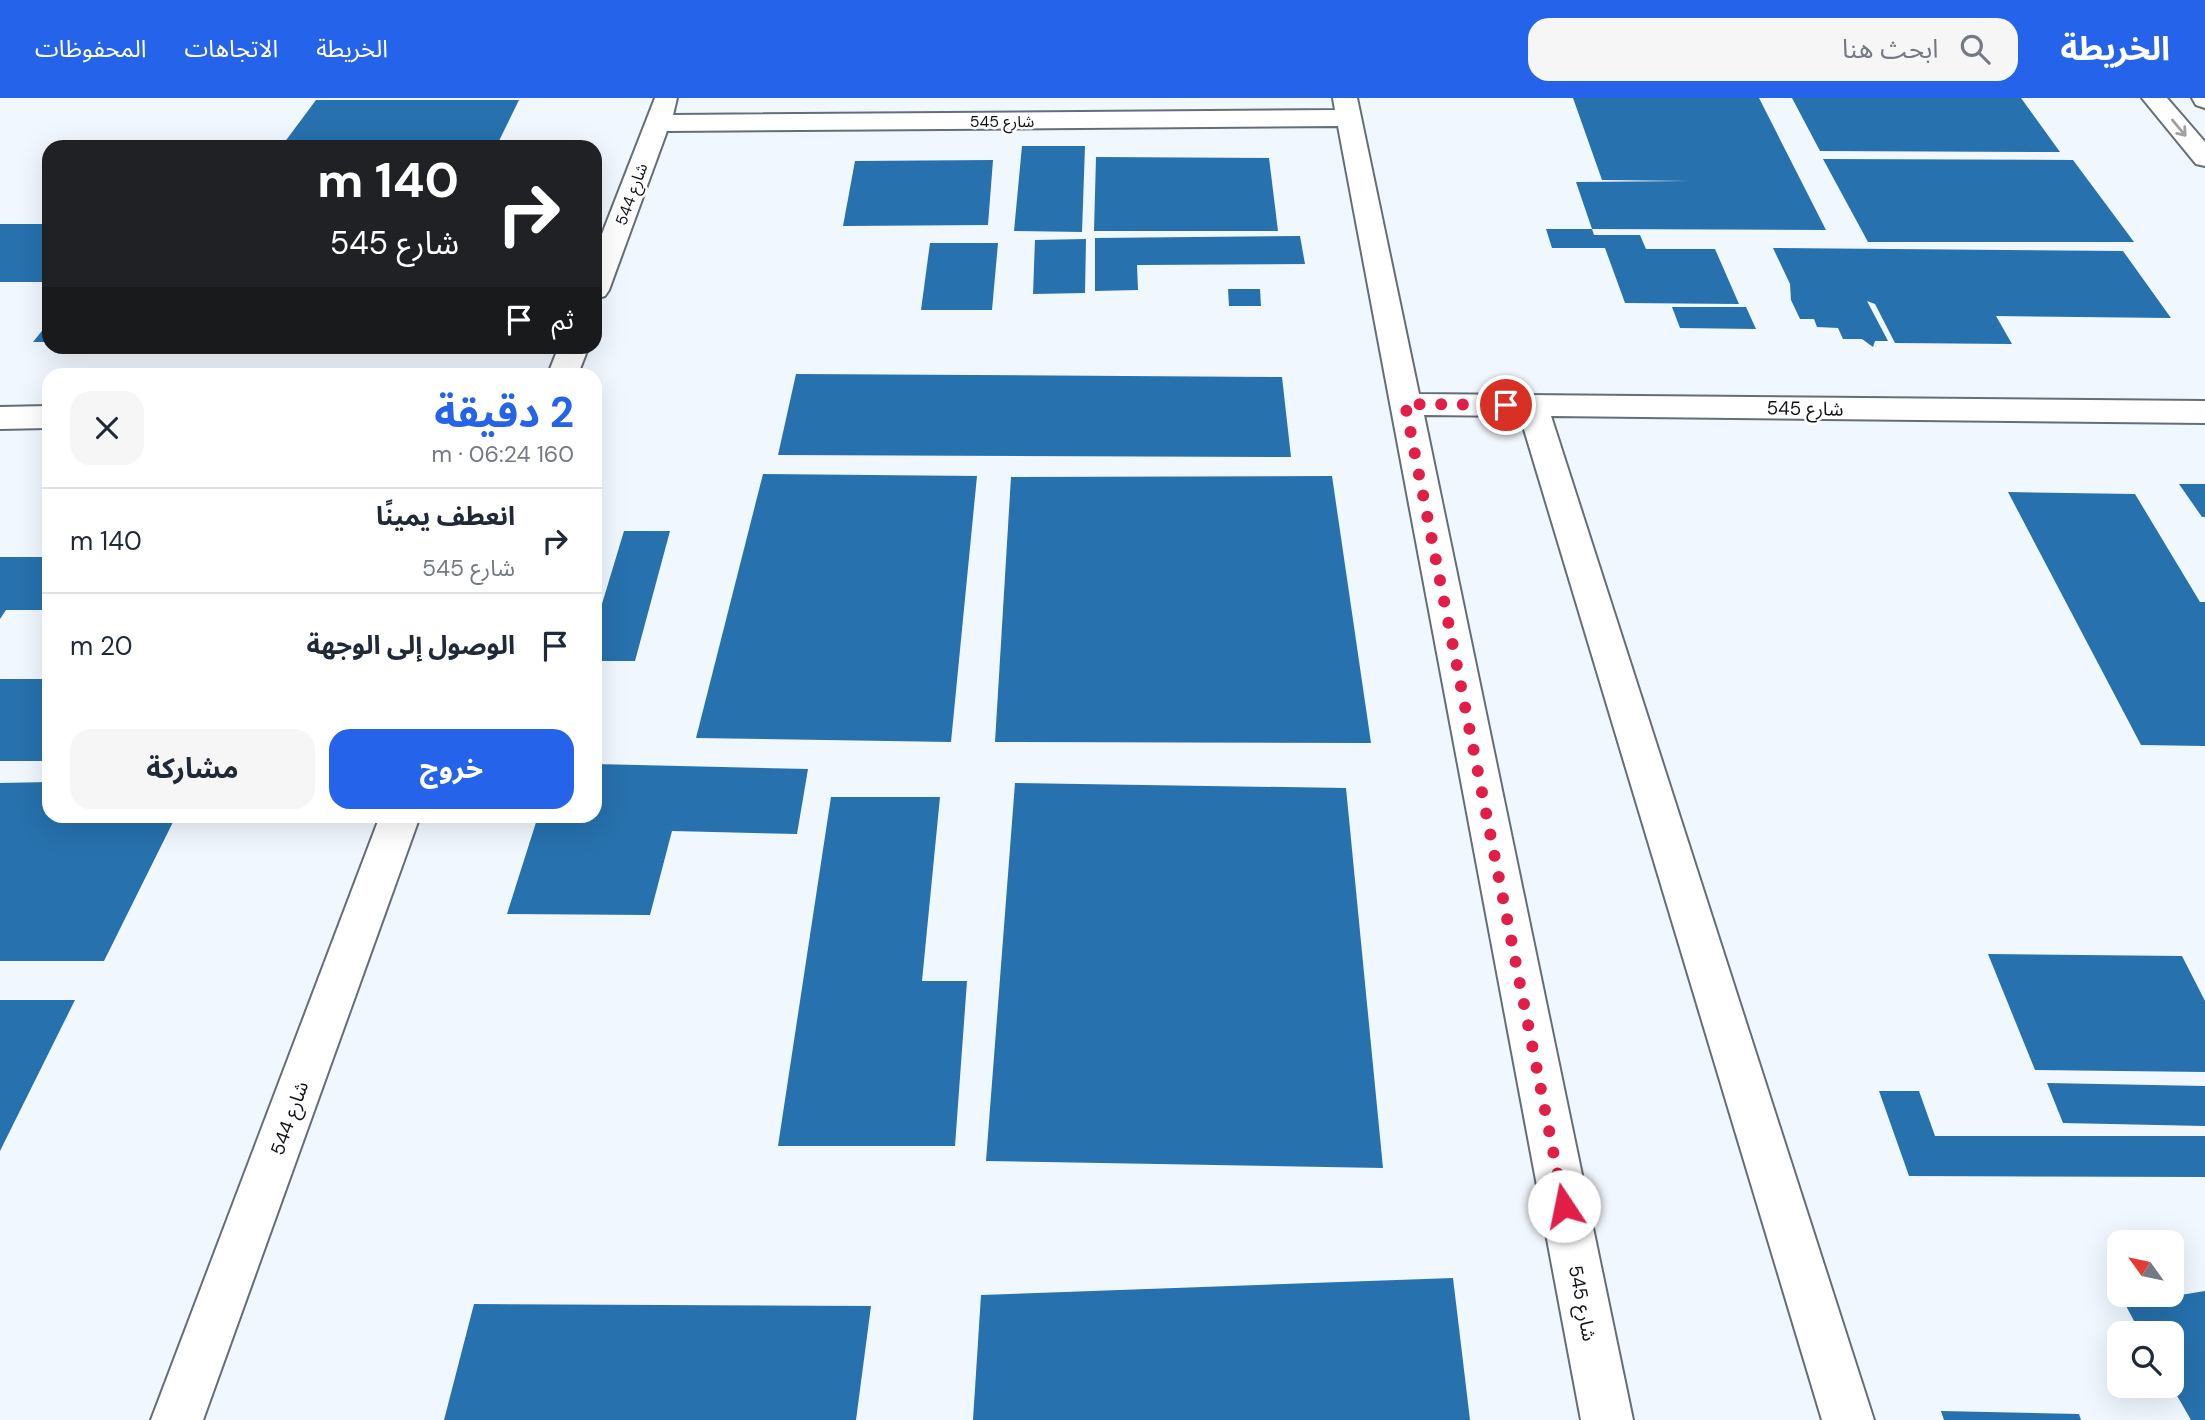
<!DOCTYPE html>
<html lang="ar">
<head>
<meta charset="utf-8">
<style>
  :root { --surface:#fff; --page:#f6f6f7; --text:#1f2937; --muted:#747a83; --line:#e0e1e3; --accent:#2563eb }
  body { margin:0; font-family:"DM Sans","Noto Sans Arabic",sans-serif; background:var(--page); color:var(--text); direction:rtl; height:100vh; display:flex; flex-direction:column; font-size:26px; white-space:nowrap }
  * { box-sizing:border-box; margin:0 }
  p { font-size:23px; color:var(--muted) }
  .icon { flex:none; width:38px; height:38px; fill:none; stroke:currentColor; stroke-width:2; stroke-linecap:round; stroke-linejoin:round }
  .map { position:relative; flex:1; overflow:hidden; direction:ltr }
  .details { position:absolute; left:42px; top:270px; width:560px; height:455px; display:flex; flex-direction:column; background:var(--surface); border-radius:21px; box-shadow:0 7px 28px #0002; direction:rtl }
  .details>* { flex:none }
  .banner { position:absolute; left:42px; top:42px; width:560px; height:214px; border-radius:21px; box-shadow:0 7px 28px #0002; direction:rtl; background:#202124; color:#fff; overflow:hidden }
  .needle { width:46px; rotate:303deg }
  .controls { position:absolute; left:2107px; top:1132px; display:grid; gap:14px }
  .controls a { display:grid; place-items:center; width:77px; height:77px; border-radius:14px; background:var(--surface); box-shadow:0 7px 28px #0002; font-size:35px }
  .pin { position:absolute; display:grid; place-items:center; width:60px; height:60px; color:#fff; margin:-30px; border:4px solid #fff; border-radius:50%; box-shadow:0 2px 7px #0007 }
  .me { position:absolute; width:77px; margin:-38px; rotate:349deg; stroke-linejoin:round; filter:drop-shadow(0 0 5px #0008) }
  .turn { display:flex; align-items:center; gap:24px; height:147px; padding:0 28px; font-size:32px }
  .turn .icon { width:91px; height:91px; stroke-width:2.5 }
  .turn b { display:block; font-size:49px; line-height:60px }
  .then { display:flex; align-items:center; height:66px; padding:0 28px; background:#0003; gap:14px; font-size:26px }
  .round { display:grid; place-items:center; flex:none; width:74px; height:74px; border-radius:21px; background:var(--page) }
  .headline { display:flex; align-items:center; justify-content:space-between; height:119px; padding:0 28px }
  h1 { font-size:42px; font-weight:700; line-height:52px; color:var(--accent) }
  .button { display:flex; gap:14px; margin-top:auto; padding:14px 28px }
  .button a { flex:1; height:80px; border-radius:21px; background:var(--accent); color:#fff; font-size:28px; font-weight:700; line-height:80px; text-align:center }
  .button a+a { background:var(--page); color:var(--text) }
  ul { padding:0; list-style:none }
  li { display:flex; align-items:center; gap:21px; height:105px; padding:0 28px; border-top:2px solid var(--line) }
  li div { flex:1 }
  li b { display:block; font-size:26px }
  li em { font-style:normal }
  header { display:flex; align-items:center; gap:42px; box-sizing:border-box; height:98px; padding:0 35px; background:var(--accent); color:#fff }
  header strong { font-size:33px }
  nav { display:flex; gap:38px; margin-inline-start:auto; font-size:24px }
  .search { width:490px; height:63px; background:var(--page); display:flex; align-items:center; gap:18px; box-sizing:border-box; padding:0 24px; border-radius:21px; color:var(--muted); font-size:26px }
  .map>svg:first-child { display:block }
</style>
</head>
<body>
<header>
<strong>الخريطة</strong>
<div class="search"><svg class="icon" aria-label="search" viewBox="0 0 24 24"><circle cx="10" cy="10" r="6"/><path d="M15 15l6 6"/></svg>ابحث هنا</div>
<nav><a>الخريطة</a><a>الاتجاهات</a><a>المحفوظات</a></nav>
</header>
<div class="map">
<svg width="2205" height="1322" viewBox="0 0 2205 1322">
  <rect width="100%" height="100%" fill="#f1f7fe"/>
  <g fill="#2771ae">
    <path d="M1573,0h186l67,132 -234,-1 -16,-47 114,-1 -88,-1z"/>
    <path d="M1792,0h229l39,54 -240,-1z"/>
    <path d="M316,2h203l-23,47h-215z"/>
    <path d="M1022,48h63l-3,86 -68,-1z"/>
    <path d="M1096,59l173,1 9,73h-184z"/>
    <path d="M1823,61l250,1 61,82h-266z"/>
    <path d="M993,62l-5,65 -145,1 12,-65z"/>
    <rect x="0" y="126" width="49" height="58"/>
    <path d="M1546,131h46l2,6h46l6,14h69l24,55 -114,-1 -20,-55h-53z"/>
    <path d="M1300,138l5,28 -168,1 1,25 -43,1v-53z"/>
    <path d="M1086,141l-1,54 -52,1 2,-54z"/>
    <path d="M930,145h68l-6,67h-71z"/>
    <path d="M1773,150l350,3 48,67 -175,-2 16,28 -117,-1 -20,-39 -8,-3 21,40h-13l-2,6 -11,-8h-19l-5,-11 -21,-1 -3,-8h-14l-9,-19 -1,-16z"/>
    <path d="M1228,191h32l1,17h-32z"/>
    <path d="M1672,209h74l10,22 -76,-1z"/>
    <path d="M49,224v20h-16z"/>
    <path d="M796,276l486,3 9,80 -513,-2z"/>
    <path d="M763,376l214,2 -26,266 -255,-4z"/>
    <path d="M1332,378l39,267 -376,-1 16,-265z"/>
    <path d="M2179,386h26v33h-3z"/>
    <path d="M2008,394l127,2 65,108h5v144l-64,-1z"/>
    <path d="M624,433h46l-35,130h-40v-34z"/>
    <path d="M0,459h49v53h-43l-6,9z"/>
    <rect x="0" y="581" width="49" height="82"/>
    <path d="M595,666l213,5 -11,65 -125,-3 -22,84 -143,-1 31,-98h57z"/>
    <path d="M49,684v34h127l-72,145h-104v-178z"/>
    <path d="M1015,685l331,5 37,380 -397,-7z"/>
    <path d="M831,699h109l-18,184h45l-12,165h-177z"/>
    <path d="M1988,856l194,2 23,45v71l-170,-2z"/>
    <path d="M0,902h75l-75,151z"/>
    <path d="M2047,985l158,3v40l-142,-3z"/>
    <path d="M1879,993h40l16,45h270v41l-296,-1z"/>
    <path d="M1453,1180l17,142h-497l8,-125z"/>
    <path d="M2205,1193v129h-14l-19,-33v-53h-31l-16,-30z"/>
    <path d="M474,1206l397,2 -15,114h-412z"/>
    <path d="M1941,1313l138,3 2,6h-137z"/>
  </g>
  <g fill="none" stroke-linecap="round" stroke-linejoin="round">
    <g stroke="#646e77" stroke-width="4">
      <g id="street">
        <path d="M655,0h22l-4,17 662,-5 -2,-12h24l62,296 786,7v22l-654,-7 323,1004h-52l-302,-1004 -96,-1 209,1005h-52l-243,-1294 -671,5 -58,159 -4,6 -10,3v-47z"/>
        <path d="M2142,0h25l38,44v24l-9,-2z"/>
        <path d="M2192,0h13v10l-9,-3z"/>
        <path d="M559,248h30l-11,28h-30z"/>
        <path d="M49,308v22l-49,1v-22z"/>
        <path d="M380,718h40l-217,604h-52z"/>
      </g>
    </g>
    <use href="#street" fill="#fff" fill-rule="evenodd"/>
  </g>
  <defs><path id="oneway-shaft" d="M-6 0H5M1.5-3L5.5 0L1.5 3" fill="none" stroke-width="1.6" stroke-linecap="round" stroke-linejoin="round" transform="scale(1.75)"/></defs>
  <use stroke="#9fa0a2" href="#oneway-shaft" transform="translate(2179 30) rotate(50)"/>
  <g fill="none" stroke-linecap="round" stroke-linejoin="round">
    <path stroke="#e11d48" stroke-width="12" stroke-dasharray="0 21.6" d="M1506,307l-101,-1 159,802"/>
  </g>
  <g text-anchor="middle" stroke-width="5" stroke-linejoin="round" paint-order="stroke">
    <g font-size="16" fill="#0f1216" stroke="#fff">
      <text x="1002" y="29">شارع 545</text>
      <text transform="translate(631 96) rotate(-70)" y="6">شارع 544</text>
    </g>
    <g font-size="19" fill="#0f1216" stroke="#fff">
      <text transform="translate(1805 310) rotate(1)" y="7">شارع 545</text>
      <text transform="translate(289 1020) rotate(-70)" y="7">شارع 544</text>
      <text transform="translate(1583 1205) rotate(79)" y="7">شارع 545</text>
    </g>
  </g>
</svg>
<div class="controls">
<a><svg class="needle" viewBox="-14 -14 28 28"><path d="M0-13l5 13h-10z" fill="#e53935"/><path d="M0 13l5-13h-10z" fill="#747a83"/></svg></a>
<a><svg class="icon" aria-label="search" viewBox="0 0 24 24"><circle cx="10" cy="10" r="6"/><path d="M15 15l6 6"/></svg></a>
</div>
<div class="pin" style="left:1506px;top:307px;background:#d93025"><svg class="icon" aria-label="arrive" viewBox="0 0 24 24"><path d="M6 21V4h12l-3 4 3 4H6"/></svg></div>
<svg class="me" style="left:1564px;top:1108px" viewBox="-20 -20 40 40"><circle r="19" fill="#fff"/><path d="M0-13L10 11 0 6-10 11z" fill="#e11d48"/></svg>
<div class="banner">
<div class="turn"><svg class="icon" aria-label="right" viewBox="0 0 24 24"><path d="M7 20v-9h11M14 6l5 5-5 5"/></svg><div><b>140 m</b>شارع 545</div></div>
<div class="then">ثم<svg class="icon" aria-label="arrive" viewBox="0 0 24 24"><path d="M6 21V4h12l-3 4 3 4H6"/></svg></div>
</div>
<section class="details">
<div class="headline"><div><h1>2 دقيقة</h1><p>160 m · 06:24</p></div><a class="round"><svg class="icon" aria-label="close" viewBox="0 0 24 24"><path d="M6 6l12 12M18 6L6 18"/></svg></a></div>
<ul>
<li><svg class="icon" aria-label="right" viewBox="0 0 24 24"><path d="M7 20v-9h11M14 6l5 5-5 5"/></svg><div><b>انعطف يمينًا</b><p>شارع 545</p></div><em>140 m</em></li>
<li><svg class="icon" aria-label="arrive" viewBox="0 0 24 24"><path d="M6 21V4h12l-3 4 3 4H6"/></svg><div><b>الوصول إلى الوجهة</b></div><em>20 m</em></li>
</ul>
<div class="button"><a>خروج</a><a>مشاركة</a></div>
</section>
</div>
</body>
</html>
